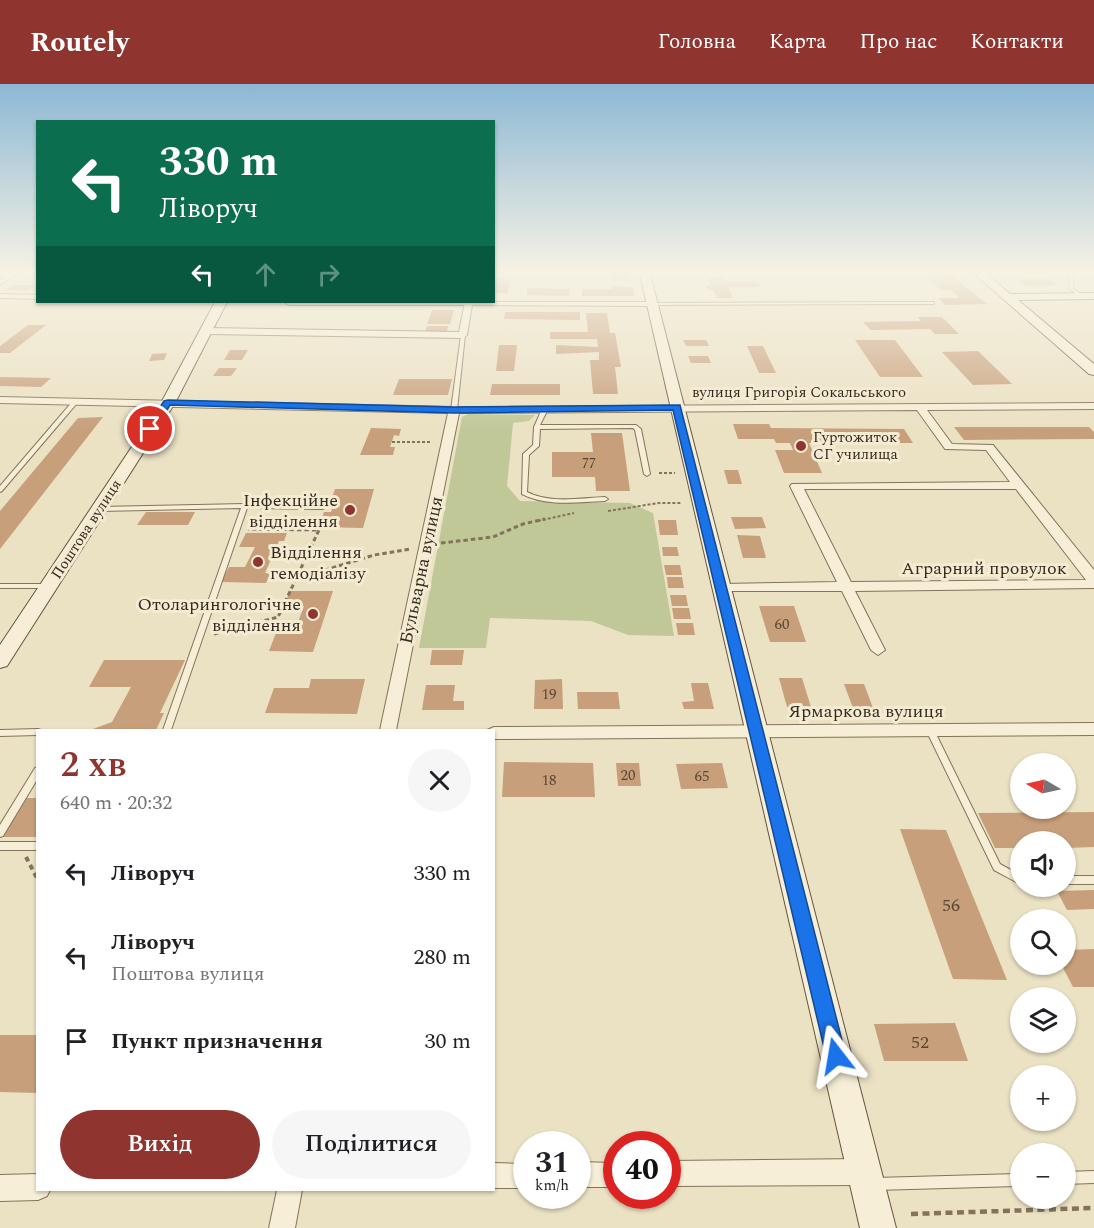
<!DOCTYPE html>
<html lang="uk">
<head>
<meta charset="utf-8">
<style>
  :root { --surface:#fff; --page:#f6f6f6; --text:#202124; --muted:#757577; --accent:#8f342f }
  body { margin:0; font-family:Spectral,serif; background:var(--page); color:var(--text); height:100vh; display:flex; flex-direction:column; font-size:22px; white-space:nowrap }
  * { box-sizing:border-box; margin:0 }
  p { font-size:20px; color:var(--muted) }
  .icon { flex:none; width:33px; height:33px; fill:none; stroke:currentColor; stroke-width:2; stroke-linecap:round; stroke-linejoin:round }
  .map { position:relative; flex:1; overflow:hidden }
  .details { position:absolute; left:36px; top:645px; width:459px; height:462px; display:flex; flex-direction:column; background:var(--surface); border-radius:0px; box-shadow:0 2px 4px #0004 }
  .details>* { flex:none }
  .guide { position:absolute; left:36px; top:36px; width:459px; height:183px; border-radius:0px; box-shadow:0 2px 4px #0004; background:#0b6e4f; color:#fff; overflow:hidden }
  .needle { width:39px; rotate:279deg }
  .controls { position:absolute; left:1010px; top:669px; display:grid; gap:12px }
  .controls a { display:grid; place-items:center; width:66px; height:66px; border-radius:50%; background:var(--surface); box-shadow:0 2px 4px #0004; font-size:30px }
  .speed { position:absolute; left:513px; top:1047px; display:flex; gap:12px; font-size:30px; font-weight:700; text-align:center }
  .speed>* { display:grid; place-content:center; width:78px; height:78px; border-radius:50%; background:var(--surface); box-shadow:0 2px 4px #0004; line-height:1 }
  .speed small { font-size:15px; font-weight:400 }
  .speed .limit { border:9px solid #d22; background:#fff; color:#111 }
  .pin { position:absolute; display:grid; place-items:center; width:51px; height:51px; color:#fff; margin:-26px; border:3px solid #fff; border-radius:50%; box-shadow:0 2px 6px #0007 }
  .me { position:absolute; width:66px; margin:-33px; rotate:346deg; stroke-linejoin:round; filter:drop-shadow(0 0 4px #0008) }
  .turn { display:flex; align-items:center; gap:21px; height:126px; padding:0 24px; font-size:27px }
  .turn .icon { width:78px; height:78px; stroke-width:2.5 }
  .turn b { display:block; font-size:42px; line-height:51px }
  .lanes { display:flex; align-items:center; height:57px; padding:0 24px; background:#0003; justify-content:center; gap:30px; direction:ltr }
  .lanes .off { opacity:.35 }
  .round { display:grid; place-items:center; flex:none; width:63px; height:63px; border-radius:32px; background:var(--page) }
  .headline { display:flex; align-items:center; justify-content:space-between; height:102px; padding:0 24px }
  h1 { font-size:36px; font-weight:600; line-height:45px; color:var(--accent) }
  .primary-button { display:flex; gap:12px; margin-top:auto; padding:12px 24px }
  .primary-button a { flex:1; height:69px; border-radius:36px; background:var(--accent); color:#fff; font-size:24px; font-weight:600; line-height:69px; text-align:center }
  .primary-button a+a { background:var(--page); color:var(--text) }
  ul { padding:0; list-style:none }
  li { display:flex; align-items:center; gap:18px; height:84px; padding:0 24px }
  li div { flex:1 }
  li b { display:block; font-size:22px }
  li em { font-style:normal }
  header { display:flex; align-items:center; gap:36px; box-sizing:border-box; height:84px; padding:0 30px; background:var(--accent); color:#fff }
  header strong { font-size:28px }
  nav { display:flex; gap:33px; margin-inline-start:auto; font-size:21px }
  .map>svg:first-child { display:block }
</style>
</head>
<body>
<header>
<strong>Routely</strong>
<nav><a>Головна</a><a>Карта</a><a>Про нас</a><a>Контакти</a></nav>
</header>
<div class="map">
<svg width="1094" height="1144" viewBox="0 0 1094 1144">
  <rect width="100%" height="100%" fill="#ebe1c3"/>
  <path fill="#c0c898" d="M468,330l67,1 -6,6 -16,2 -6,63 13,15 110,2 23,10 21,123 -46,-1 -37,-14 -101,-3 -4,30h-67l43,-231z"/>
  <g fill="#c79f7b">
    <path d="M609,186h17l3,11h-18z"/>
    <path d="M929,186h16l42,34 -42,1 -7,-7h22l-9,-8h-10l-14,-13h9z"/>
    <path d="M707,193h16l2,4h33l3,6h-33l5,11h-16l-4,-8h-5l-2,-4h5z"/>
    <path d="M494,195h16l-2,14h-14z"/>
    <path d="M1017,195h32l10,6 -33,1z"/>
    <path d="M13,201h23l-9,6 -22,-1z"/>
    <path d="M612,202l21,1 1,9h-52v-7h31z"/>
    <path d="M527,204l43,1 -1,7 -42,-1z"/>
    <path d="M432,226h22l-4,14h-23z"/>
    <path d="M505,228h75v8l-76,-1z"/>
    <path d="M586,229h21l3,20h5l6,34h-6l3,27h-25l-3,-34h9v-8l-43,2v-9l42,2 -1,-8h-47v-7h38z"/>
    <path d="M918,233h24l17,17h-24l-5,-5 -59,1 -8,-8 58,-1z"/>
    <path d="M28,241h18l-36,28h-10v-7z"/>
    <path d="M427,242h21l-1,6h-22z"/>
    <path d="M683,256h23l3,6h-23z"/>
    <path d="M855,256h40l28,37h-43z"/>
    <path d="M499,261h18l-3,26h-18z"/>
    <path d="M747,262h16l13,27h-17z"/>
    <path d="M230,266h18l-6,10h-18z"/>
    <path d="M978,267l34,33 -39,1 -31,-33z"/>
    <path d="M167,269l-3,7 -15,1 3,-7z"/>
    <path d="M688,272h20l3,7h-20z"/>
    <path d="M219,284h18l-6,8h-18z"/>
    <path d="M0,293l51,1 -10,9 -41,-1z"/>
    <path d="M399,295h53l-4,16h-55z"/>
    <path d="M492,300h68v11h-70z"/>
    <path d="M700,303h35l4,10h-36z"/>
    <path d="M103,333l-103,132v-38l78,-93z"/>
    <path d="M733,340h36l2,4 133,1 9,14h-104l13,30h-38l-9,-23h18l-3,-7h-14l-2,-4h-36z"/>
    <path d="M954,343h135l5,5v7l-130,1z"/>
    <path d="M371,344l30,1 -2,7 -5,-1 -4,12h5l-2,8h-33z"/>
    <path d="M591,349h31l8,58h-34l-1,-14h-43v-25h41z"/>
    <path d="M724,386h14l4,14h-14z"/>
    <path d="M335,405h39l-11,39 -44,-1 5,-15h7l5,-15h-4z"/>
    <path d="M146,428h49l-7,13h-51z"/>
    <path d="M731,433h31l4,11 -31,1z"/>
    <path d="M658,436h18l2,15h-18z"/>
    <path d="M246,449h41l-3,8h-5l-14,32 5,1 -4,9 -45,-1 8,-15h16l10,-20h-16z"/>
    <path d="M737,451l23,1 6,22h-23z"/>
    <path d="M662,463h15l2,9h-16z"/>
    <path d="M664,481h16l2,10h-16z"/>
    <path d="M667,493h15l2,11h-16z"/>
    <path d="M290,507h43l-20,61 -44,-1 7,-18h18l4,-11 6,-16h-20z"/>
    <path d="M670,511h16l2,11h-16z"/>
    <path d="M759,522h35l12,36h-36z"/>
    <path d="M672,524h17l2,11h-17z"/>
    <path d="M676,539h17l2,12h-17z"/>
    <path d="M432,566h32l-2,15h-32z"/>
    <path d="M104,576h81l-25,53h4l-8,17h-66l22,-8 19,-35h-42z"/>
    <path d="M779,594h23l9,29h-24z"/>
    <path d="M311,595h54l-8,35 -92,-1 9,-25h35z"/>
    <path d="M562,595l1,30h-29l1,-29z"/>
    <path d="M691,599h17l6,26h-30l-2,-7 12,-1z"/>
    <path d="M844,600h20l9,24h-20z"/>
    <path d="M426,601h29l-2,16h11v9h-42z"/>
    <path d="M577,608h41l2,17h-42z"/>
    <path d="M504,678l89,1 2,34h-93z"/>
    <path d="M616,679h23l2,23h-23z"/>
    <path d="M722,679l6,25 -47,1 -5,-25z"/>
    <path d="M25,714h13v39h-35z"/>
    <path d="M1094,728v35l-29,1v-6h-45v6h-25l-17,-35z"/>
    <path d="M900,745l46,1 61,150 -54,-1z"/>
    <path d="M1094,806v19l-27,1 -10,-19z"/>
    <path d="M1094,865v38h-21l-12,-23h4v-14z"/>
    <path d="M955,939l13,38h-84l-10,-37z"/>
    <path d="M0,951h38v58l-38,-1z"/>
  </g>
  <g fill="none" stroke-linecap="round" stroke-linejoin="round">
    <g stroke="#84735b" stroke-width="2">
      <g id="lane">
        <path d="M1068,186h4l2,19 8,6v2h-2l-10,-8z"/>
        <path d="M933,218h1v2l-282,1 -2,-1 2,-1z"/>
        <path d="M463,250l2,1 -8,75 -3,2 -3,-2 10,-75z"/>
        <path d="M73,317l5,1 -76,89 -2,1v-6z"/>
        <path d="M545,323l3,2 -8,16h96l5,4 9,45 -3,2 -3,-2 -9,-44 -2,-2 -93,1 -1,17 -10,9 -2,37c23,12 53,6 78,5l3,2 -3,2c-27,1 -58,6 -83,-7l1,-40 10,-9 1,-18 8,-18z"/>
        <path d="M245,420l78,1 3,2 -3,2 -76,-1 -76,222h-8l78,-222 -142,3 -3,-2 3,-2z"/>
        <path d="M0,500h49l3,2 -3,2h-49z"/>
        <path d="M930,643l3,1 1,2 66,134 20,11v9l-26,-14 -68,-140 1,-2z"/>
        <path d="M38,645l3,1h-3v5l-38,1v-6z"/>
        <path d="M38,683v11l-35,58 -3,1v-12l35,-57z"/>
        <rect x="0" y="758" width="38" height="8"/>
        <rect x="1065" y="792" width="29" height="8"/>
        <path d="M1094,1087v12l-29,1v-12z"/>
        <path d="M1020,1090v12l-145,4 -4,-2 -2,-4 2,-4 4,-2z"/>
      </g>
    </g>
    <g stroke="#84735b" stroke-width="2">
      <g id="street">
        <path d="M14,186h9l-23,15v-5z"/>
        <path d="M0,210l38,1v4l-38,-1z"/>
        <path d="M465,218h187l4,2 -4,2 -180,-1 -5,30 -4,3 -257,-4 -4,-3 4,-3 253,4z"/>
        <path d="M0,313l454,10 640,-4v6l-167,1 25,34 41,1 101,125v18l-239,3 30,59 -7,5 -7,-5 -29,-59h-126l-2,-3 2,-3 5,-1 116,-2 -47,-96 2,-2 218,-2 -24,-32 -41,-1 -28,-39 -458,3 -63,317h-16l68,-317 -448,-10zM804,405h212l70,91 -235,2z"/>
        <path d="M1094,639v12l-600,4v-9h-7l7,-3z"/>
        <path d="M865,1075l9,4 4,9 -4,9 -9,4 -197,1v-25z"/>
        <path d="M578,1078l38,1v24h-38z"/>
        <path d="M494,1079l32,1v24h-32z"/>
        <path d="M38,1090v16h12l-3,6 -9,4 -38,1v-26z"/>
        <path d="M277,1106h25l-7,38h-26z"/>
      </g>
    </g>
    <g stroke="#66543e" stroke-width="2">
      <g id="secondary">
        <path d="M639,186h10l247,958h-36z"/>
        <path d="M970,186h12l28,24 84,-1v6l-76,1 76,64v11l-5,-1z"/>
        <path d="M215,218h12l-52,101 -168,263 -7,2v-23l161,-242z"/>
        <path d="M284,218h190l-6,3h-179z"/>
      </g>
    </g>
    <g stroke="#84735b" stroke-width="2" stroke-dasharray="3 2" stroke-linecap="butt">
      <path d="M392,358h40"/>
      <path d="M659,389h16"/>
      <path d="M608,427l51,-8h23"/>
      <path d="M538,437l36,-8"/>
    </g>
    <g stroke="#84735b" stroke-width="3" stroke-dasharray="4.5 3" stroke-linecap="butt">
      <path d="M441,459l52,-6 30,-13 22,-5"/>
      <path d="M296,495l78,-24 37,-6"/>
      <path d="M214,550l64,-17 41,-87 -71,-1"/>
    </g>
    <path stroke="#84735b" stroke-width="4" stroke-dasharray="5 4" stroke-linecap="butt" d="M26,773l12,23"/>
    <path stroke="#84735b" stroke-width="4.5" stroke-dasharray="7 4.5" stroke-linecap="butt" d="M911,1130l183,-6"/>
    <use href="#lane" fill="#f6eed6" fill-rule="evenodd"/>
    <use href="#street" fill="#f6eed6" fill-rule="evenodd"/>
    <use href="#secondary" fill="#f6eed6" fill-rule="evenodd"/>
  </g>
  <linearGradient id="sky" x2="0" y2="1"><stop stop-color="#8db8d5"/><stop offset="0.54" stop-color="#f6f2e4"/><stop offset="1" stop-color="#f6f2e4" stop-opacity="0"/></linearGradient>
  <rect width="1094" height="347" fill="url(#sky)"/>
  <path fill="#1a73e8" stroke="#114b97" stroke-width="1.5" d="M168,316l286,7 226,-2 166,651 -3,7 -7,3 -7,-3 -3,-7 -153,-646 -219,3 -284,-8 -16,26h-7l-1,-2 18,-28z"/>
  <g fill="#8f342f" stroke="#f3ebd2" stroke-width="2">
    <circle cx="801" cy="362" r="6"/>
    <circle cx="350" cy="426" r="6"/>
    <circle cx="258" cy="478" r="6"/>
    <circle cx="313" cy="530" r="6"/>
  </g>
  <g text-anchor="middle" stroke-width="6" stroke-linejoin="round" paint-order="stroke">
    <g font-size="14" fill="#5a4735">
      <text x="589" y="384">77</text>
    </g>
    <g font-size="15" fill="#352a1e" stroke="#f3ebd2">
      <text x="799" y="313">вулиця Григорія Сокальського</text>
      <text transform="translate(86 445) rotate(-57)" y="5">Поштова вулиця</text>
    </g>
    <g font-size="15" fill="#352a1e" stroke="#f3ebd2" text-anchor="start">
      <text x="813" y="358">Гуртожиток<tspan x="813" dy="17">СГ училища</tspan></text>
    </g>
    <g font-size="15" fill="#5a4735">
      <text x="782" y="545">60</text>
      <text x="549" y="615">19</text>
      <text x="628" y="696">20</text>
      <text x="702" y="697">65</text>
      <text x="549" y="701">18</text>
    </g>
    <g font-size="18" fill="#352a1e" stroke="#f3ebd2" text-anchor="end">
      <text x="338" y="422">Інфекційне<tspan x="338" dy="21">відділення</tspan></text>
      <text x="270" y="474" text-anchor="start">Відділення<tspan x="270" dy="21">гемодіалізу</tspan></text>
      <text x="301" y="526">Отоларингологічне<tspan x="301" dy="21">відділення</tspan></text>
    </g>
    <g font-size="18" fill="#352a1e" stroke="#f3ebd2">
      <text x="984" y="490">Аграрний провулок</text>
      <text transform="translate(421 486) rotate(-78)" y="6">Бульварна вулиця</text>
      <text x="866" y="633">Ярмаркова вулиця</text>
    </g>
    <g font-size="18" fill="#5a4735">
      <text x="951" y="827">56</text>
      <text x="920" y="964">52</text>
    </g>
  </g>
</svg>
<div class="controls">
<a><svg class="needle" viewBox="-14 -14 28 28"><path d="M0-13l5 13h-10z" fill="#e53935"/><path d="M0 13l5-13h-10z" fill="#757577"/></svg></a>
<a><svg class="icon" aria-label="sound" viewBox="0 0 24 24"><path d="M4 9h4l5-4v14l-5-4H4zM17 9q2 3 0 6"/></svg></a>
<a><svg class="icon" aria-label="search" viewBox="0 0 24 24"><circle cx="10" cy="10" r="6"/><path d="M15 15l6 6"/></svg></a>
<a><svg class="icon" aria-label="layers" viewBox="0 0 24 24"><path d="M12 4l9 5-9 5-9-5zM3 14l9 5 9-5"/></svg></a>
<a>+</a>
<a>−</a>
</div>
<div class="speed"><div>31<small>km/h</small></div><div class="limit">40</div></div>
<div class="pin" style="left:150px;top:345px;background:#d93025"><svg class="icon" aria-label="arrive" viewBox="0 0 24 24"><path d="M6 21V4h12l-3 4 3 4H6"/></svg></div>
<svg class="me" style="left:836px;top:972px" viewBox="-20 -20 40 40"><path d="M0-17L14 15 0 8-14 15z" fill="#1a73e8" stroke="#fff" stroke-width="4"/></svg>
<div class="guide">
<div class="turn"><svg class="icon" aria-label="left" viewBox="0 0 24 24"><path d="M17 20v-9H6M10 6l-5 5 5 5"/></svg><div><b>330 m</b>Ліворуч</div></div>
<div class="lanes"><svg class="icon" aria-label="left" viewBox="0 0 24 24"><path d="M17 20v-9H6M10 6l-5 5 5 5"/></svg><svg class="icon off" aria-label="ahead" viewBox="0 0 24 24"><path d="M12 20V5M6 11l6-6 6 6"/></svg><svg class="icon off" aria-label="right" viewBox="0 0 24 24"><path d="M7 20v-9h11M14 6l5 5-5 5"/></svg></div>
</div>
<section class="details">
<div class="headline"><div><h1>2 хв</h1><p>640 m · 20:32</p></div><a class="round"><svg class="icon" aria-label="close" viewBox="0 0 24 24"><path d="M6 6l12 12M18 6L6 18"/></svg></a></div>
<ul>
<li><svg class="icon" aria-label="left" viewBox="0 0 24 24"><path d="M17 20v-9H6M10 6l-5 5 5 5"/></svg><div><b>Ліворуч</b></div><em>330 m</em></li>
<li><svg class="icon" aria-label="left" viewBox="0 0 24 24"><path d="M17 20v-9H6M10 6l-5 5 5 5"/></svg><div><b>Ліворуч</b><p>Поштова вулиця</p></div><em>280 m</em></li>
<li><svg class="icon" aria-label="arrive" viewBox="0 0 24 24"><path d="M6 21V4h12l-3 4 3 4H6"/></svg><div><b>Пункт призначення</b></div><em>30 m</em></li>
</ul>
<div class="primary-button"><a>Вихід</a><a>Поділитися</a></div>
</section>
</div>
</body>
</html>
